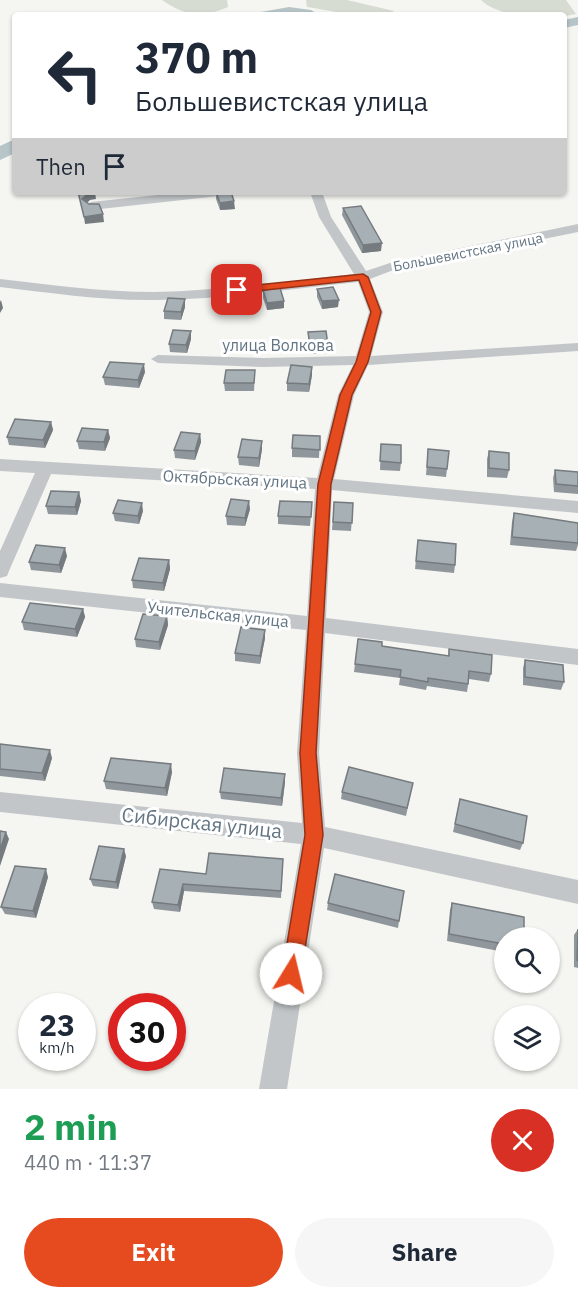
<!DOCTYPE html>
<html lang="en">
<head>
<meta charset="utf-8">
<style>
  :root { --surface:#fff; --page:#f6f6f7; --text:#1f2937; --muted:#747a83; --accent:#e64b20 }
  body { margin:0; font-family:"IBM Plex Sans",sans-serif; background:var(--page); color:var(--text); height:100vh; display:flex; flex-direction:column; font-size:22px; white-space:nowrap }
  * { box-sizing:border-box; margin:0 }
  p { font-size:20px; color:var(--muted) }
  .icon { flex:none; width:33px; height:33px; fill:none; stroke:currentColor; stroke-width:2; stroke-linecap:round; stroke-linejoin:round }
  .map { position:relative; height:1089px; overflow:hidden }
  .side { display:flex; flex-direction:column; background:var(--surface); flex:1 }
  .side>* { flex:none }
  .guide { position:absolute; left:12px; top:12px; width:555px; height:183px; border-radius:6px; box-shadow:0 2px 4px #0004; background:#fff; color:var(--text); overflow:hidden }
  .controls { position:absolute; left:494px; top:927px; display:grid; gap:12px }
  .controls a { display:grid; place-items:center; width:66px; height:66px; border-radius:50%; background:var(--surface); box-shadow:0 2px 4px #0004; font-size:30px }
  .speed { position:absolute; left:18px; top:993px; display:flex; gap:12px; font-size:30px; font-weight:700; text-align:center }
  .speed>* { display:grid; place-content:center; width:78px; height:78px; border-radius:50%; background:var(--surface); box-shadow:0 2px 4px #0004; line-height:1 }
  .speed small { font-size:15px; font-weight:400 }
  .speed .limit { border:9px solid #d22; background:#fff; color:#111 }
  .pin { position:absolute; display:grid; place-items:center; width:51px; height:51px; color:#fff; margin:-26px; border-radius:12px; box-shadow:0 3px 9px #0006 }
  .me { position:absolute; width:66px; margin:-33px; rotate:9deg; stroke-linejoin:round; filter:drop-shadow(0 0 4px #0008) }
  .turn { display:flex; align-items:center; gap:21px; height:126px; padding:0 24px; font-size:27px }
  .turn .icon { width:78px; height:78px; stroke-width:2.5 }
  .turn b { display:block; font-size:42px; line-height:51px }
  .then { display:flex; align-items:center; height:57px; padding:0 24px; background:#0003; gap:12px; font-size:22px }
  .round { display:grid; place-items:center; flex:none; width:63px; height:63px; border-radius:32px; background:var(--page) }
  .headline { display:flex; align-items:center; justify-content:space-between; height:102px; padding:0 24px }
  h1 { font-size:36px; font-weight:700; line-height:45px; color:#1e9e55 }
  .action { display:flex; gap:12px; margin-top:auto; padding:12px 24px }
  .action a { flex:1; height:69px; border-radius:36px; background:var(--accent); color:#fff; font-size:24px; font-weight:700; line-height:69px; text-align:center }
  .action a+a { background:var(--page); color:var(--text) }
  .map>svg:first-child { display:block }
</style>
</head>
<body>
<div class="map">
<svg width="578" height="1089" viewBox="0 0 578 1089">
  <rect width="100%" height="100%" fill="#f5f5f1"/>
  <g fill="#d6dcd2">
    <path d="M162,0h65l1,7c-25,11 -44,9 -66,-7z"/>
    <path d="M306,0h41l47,11c-20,11 -65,-1 -87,-4z"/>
    <path d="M481,0h85l10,14c-23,5 -76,5 -95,-14z"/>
  </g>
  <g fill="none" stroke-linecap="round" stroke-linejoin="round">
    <g fill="#b7c5c8" fill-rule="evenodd">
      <path d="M289,7l22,3 8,5h-60l2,-3z"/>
      <path d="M578,17v8l-14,3v-8z"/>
      <path d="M15,139v14l-15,7v-14z"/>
    </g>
    <g fill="#c2c6c9" fill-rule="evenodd">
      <path d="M186,192h39l-6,4 -128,14 -6,-4 6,-4z"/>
      <path d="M310,192h12l9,25 35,54 27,-9 185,-38v8l-182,37 -26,10 13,33 -12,44 207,-13v8l-210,14 -14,30 -20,84 244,22v12l-246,-23 -6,128 252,31v16l-253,-32 -6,120 6,74 253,53v24l-254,-56 -37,241h-28l42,-245 -301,-32v-20l302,31 -5,-70 9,-123 -306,-33v-14l307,33 8,-127 -264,-15 -42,97 -2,5 -7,2v-27l35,-78 -35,-2v-12l317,19 21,-83 15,-30 -90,2 -105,-4 -7,-4 7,-4 105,3 93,-2 13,-44 -11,-30c-67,7 -134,17 -202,18 -52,1 -104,-7 -156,-13v-8c51,6 103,13 154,13 67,-1 134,-11 200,-18l-35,-57z"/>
    </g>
  </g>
  <g fill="#90979c">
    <path d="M216,192l19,17 -15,1 -4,-11z"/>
    <path d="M343,208l38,43 -19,2 -20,-38z"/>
    <path d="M317,289l21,18 -16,2 -5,-12z"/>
    <path d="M263,290l21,18 -17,2 -4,-12z"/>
    <path d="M185,307l-4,13 -17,-1v-8z"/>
    <path d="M191,331v8l-4,14 -17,-1 -1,-8z"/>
    <path d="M308,332l20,13v8l-18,1 -2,-14z"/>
    <path d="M255,370l-1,21h-29l-1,-8z"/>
    <path d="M145,372l-6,16 -34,-3 -2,-8z"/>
    <path d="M312,375l-3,17 -22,-1v-8z"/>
    <path d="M51,422l2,8 -8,18 -36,-3 -2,-8z"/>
    <path d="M108,430l2,8 -5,13 -26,-2 -2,-8z"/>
    <path d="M200,434l1,8 -6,18 -20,-2 -1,-8z"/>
    <path d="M320,436l-1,22 -27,-1v-9z"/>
    <path d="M381,444l20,19 -1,8 -20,-1z"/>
    <path d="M262,449l-3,18 -20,-2 -1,-8z"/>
    <path d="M428,449l19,20 -1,8 -20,-2z"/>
    <path d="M489,451l20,19 -2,8 -20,-1v-18z"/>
    <path d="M555,470l23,2v22l-24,-2 -1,-14z"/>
    <path d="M79,492l2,9 -4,14 -29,-1 -2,-8z"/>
    <path d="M312,502l-2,24 -32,-2v-8z"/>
    <path d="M334,502l19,1 -2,28 -19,-1z"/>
    <path d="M250,509l-5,17 -18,-1 -1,-9z"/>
    <path d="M143,511l-4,13 -24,-3 -2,-8z"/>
    <path d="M514,513l64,10v22l-2,6 -66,-6 2,-23z"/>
    <path d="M418,540l37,25 -1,8 -39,-4z"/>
    <path d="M67,556l-6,17 -30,-3 -2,-8z"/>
    <path d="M169,560l1,9 -6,22 -31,-3 -1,-8z"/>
    <path d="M83,609l2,8 -8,20 -53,-7 -2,-8z"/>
    <path d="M167,616l1,9 -8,25 -24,-3 -1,-8z"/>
    <path d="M265,630v8l-5,26 -25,-3v-8z"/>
    <path d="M358,639l24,7 66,10 1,-7 42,25 -2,8 -20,-3 -2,13 -40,-6 -1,4 -27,-5 1,-7 -46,-6z"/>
    <path d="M525,660l39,22 -3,8 -38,-5v-17z"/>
    <path d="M0,744l52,14 -7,23 -45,-5z"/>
    <path d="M172,772l-5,24 -61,-7 -2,-8z"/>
    <path d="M285,774v8l-3,24 -61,-7 -1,-7z"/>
    <path d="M413,783l-7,33 -65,-17 1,-7z"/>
    <path d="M460,799l63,44 -3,7 -67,-18z"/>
    <path d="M126,856l-8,33 -25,-3 -3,-7z"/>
    <path d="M283,859l-2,39 -97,-7 -4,21 -26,-3 -2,-7 8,-33 46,5z"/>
    <path d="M48,877l-12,41 -31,-4 -4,-7z"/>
    <path d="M328,903l71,18 -1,7 -71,-18z"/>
    <path d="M452,903l52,35v14l-57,-11 3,-31z"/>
    <path d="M578,929v39l-4,-1v-32z"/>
  </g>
  <g fill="#757b7f">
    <path d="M95,192l1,7 -6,1 -7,7 -1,-8 7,-6z"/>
    <path d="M234,201l1,8 -15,1v-7z"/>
    <path d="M103,214l1,8 -19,2 -1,-7z"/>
    <path d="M382,243l-1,8 -19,2 1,-8z"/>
    <path d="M185,299v8l-4,13v-8z"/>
    <path d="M1,300l2,8 -3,5v-11z"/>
    <path d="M339,300l-1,7 -16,2v-8z"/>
    <path d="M284,301v7l-17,2v-7z"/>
    <path d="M191,331v8l-4,14 -1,-8z"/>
    <path d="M144,364l1,8 -6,16 -1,-8z"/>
    <path d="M312,367v8l-3,17v-8z"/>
    <path d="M51,422l2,8 -8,18 -2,-8z"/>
    <path d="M108,430l2,8 -5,13 -1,-9z"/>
    <path d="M200,434l1,8 -6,18v-9z"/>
    <path d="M262,441v8l-3,18v-9z"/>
    <path d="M79,492l2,9 -4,14 -2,-8z"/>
    <path d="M249,501l1,8 -5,17v-8z"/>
    <path d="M142,503l1,8 -4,13 -1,-8z"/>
    <path d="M65,548l2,8 -6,17 -2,-8z"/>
    <path d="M169,560l1,9 -6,22 -1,-8z"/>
    <path d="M83,609l2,8 -8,20 -2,-8z"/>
    <path d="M167,616l1,9 -8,25 -1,-8z"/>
    <path d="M265,630v8l-5,26v-8z"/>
    <path d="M50,750l2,8 -7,23 -3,-8z"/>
    <path d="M171,764l1,8 -5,24 -2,-8z"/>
    <path d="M285,774v8l-3,24 -1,-8z"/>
    <path d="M6,832l3,7 -9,27v-16z"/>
    <path d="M124,849l2,7 -8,33 -2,-7z"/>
    <path d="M46,869l2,8 -12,41 -3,-7z"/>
    <path d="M183,884l1,7 -4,21 -2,-7z"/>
  </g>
  <g fill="#a7b0b5" stroke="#757b7f" stroke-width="1.5">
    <path d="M78,192h15l-4,1 -7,6 7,5h10l4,10 -19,3z"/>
    <path d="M216,192h15l3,9 -14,2z"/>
    <path d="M361,206l21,37 -19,2 -20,-37z"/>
    <path d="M333,287l6,13 -17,1 -5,-12z"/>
    <path d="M280,288l4,13 -17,2 -4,-13z"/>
    <path d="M168,298l17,1 -4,13 -17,-1z"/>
    <path d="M173,330l18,1 -5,14 -17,-1z"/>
    <path d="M326,331l2,14 -18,1 -2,-14z"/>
    <path d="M110,362l34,2 -6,16 -35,-3z"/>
    <path d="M291,365l21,2 -3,17 -22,-1z"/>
    <path d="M226,370h29l-1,13h-30z"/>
    <path d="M15,419l36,3 -8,18 -36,-3z"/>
    <path d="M82,428l26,2 -4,12 -27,-1z"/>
    <path d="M181,432l19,2 -5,17 -21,-1z"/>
    <path d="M293,435l27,1v14l-28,-2z"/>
    <path d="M242,439l20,2 -3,17 -21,-1z"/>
    <path d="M381,444l20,1v18l-21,-2z"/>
    <path d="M428,449l21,2 -2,18 -20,-2z"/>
    <path d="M489,451l20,2v17l-20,-2z"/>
    <path d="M555,470l23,2v14l-22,-2z"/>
    <path d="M51,491l28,1 -4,15 -29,-1z"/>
    <path d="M231,499l18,2 -4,17 -19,-2z"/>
    <path d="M118,500l24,3 -4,13 -25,-3z"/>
    <path d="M280,501l32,1 -1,15 -33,-1z"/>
    <path d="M334,502l19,1 -1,20 -19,-1z"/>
    <path d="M514,513l64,10v20l-66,-6z"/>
    <path d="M418,540l38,4 -1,21 -39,-4z"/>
    <path d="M36,545l29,3 -6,17 -30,-3z"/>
    <path d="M139,558l30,2 -6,23 -31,-3z"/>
    <path d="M30,603l53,6 -8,20 -53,-7z"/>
    <path d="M143,614l24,2 -8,26 -24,-3z"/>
    <path d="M241,627l24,3 -5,26 -25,-3z"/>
    <path d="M358,639l24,3v4l67,10v-7l43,6 -1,19 -22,-3 -1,13 -40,-6v4l-28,-5 1,-7 -46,-6z"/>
    <path d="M525,660l38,5 1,17 -39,-5z"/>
    <path d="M0,744l50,6 -8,23 -42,-4z"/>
    <path d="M111,758l60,6 -6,24 -61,-7z"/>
    <path d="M349,767l64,16 -6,25 -65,-16z"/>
    <path d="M224,768l61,6 -4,24 -61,-6z"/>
    <path d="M460,799l67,17 -4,27 -68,-19z"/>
    <path d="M0,831l6,1 -6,18z"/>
    <path d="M99,846l25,3 -8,33 -26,-3z"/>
    <path d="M209,853l74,6 -2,32 -98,-7 -5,21 -26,-3 8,-33 46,5z"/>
    <path d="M15,866l31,3 -13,42 -32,-4z"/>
    <path d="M335,874l69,17 -5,30 -71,-18z"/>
    <path d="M452,903l72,14v21h-20v6l-55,-10z"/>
    <path d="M578,929v32l-1,-1z"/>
  </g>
  <path fill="#e64b20" stroke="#963115" stroke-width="1.5" d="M363,274l5,3 13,35 -13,50 -16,33 -21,89 -15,269 7,82 -22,139 -3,6 -7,3 -6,-3 -3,-6 23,-139 -5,-82 18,-269 22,-89 16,-33 15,-50 -12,-32 -122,13 -5,-3 5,-3z"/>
  <g text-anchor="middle" stroke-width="6" stroke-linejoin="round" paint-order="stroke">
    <g font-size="14" fill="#637583" stroke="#fff">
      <text transform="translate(468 252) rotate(-11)" y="5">Большевистская улица</text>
    </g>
    <g font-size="16" fill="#637583" stroke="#fff">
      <text x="278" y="351">улица Волкова</text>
      <text transform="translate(235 479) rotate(3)" y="6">Октябрьская улица</text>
      <text transform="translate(218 614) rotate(6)" y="6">Учительская улица</text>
    </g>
    <g font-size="20" fill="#637583" stroke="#fff">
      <text transform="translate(202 823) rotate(6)" y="7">Сибирская улица</text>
    </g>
  </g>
</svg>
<div class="controls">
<a><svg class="icon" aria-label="search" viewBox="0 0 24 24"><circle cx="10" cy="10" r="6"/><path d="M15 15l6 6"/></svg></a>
<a><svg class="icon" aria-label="layers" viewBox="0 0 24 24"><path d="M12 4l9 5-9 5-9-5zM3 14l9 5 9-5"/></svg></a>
</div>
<div class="speed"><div>23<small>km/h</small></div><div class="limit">30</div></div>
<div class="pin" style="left:237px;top:290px;background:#d93025"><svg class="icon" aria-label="arrive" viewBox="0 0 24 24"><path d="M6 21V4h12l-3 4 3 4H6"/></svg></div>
<svg class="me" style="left:291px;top:974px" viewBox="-20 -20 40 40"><circle r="19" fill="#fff"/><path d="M0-13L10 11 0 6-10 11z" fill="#e64b20"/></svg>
<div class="guide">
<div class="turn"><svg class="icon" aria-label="left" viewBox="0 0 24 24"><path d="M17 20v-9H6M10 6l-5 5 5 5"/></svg><div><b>370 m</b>Большевистская улица</div></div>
<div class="then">Then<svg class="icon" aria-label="arrive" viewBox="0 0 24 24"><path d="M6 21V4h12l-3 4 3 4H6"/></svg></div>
</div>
</div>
<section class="side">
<div class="headline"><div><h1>2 min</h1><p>440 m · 11:37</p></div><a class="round" style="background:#d93025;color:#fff"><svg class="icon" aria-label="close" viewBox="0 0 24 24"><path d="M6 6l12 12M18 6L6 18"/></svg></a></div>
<div class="action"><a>Exit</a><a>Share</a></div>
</section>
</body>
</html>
